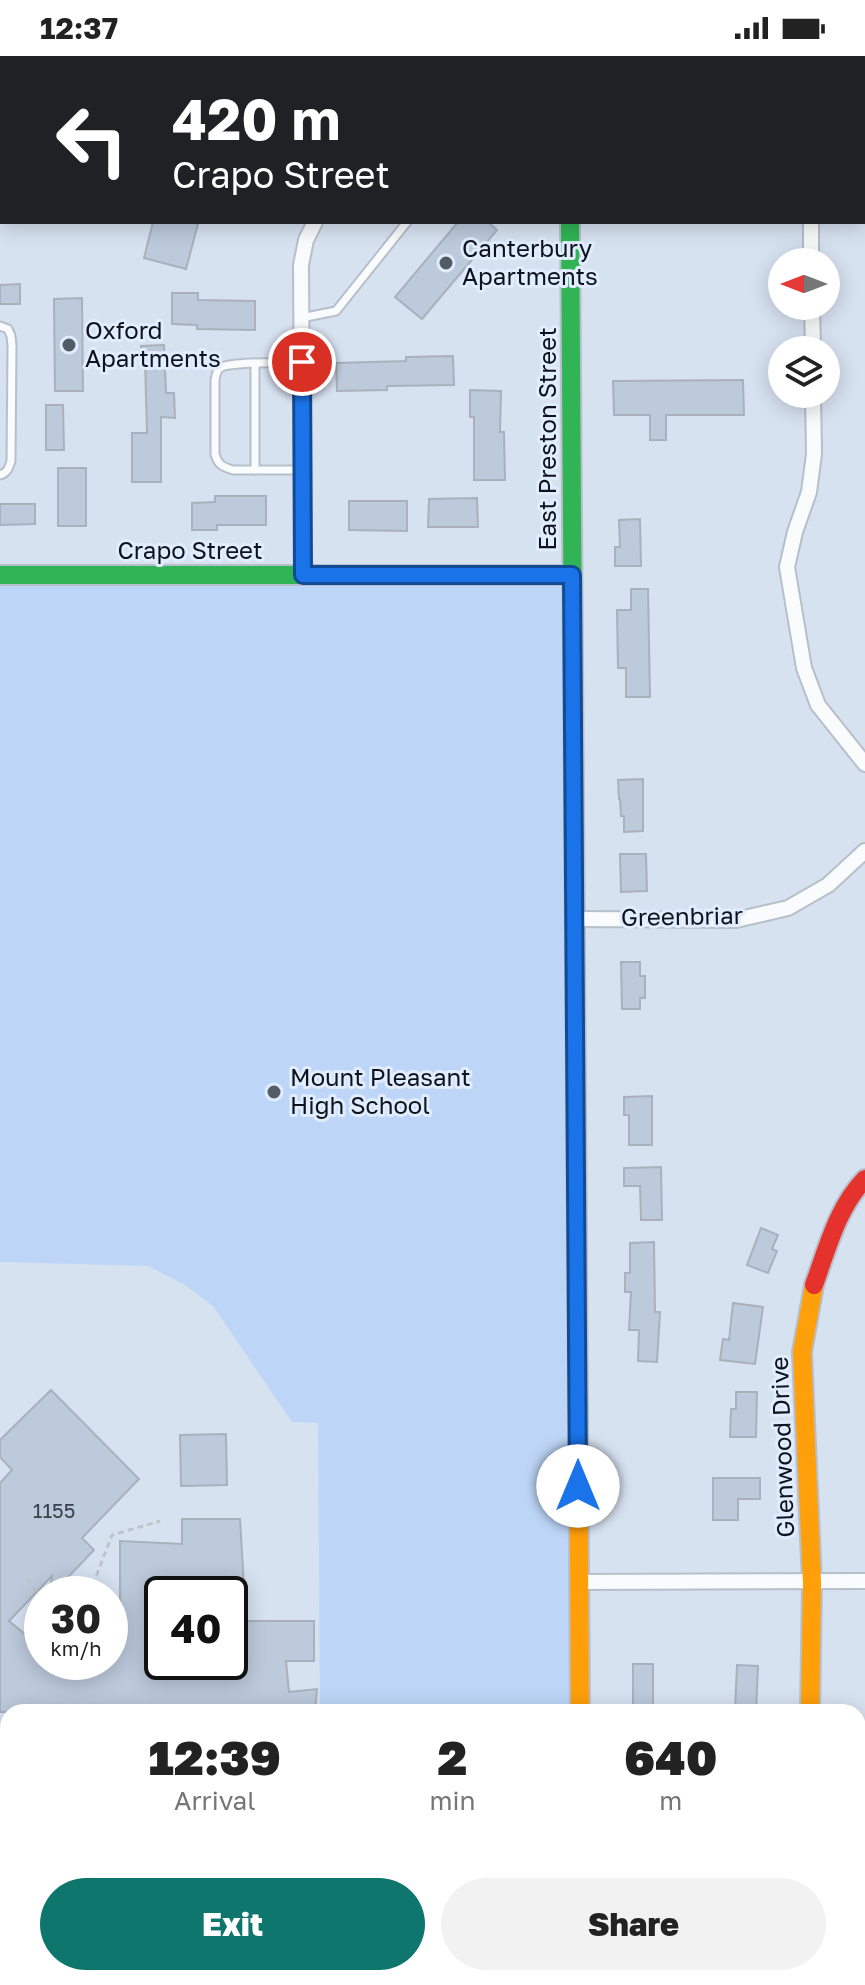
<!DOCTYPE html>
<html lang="en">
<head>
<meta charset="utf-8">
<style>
  :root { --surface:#fff; --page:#f2f2f2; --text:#222; --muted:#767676; --accent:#0f766e }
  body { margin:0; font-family:"Golos Text",sans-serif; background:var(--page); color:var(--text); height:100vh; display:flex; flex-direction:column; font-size:30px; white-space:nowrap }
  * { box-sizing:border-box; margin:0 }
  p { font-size:26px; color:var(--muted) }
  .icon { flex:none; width:44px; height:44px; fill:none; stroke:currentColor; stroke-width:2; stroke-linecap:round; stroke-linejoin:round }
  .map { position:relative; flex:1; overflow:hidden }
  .details { position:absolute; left:0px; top:1648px; width:866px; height:282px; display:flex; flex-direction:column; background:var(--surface); border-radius:24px 24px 0 0; box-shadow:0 4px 20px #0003 }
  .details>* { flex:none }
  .banner { position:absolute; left:0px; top:0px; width:866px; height:168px; box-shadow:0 4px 20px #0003; background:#202124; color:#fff; overflow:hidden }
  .needle { width:52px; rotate:270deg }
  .controls { position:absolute; left:768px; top:192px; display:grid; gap:16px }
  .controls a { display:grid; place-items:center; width:72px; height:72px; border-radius:50%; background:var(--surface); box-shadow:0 4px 20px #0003; font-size:40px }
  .speed { position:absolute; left:24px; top:1520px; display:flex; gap:16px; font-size:40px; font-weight:700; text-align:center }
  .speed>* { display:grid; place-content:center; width:104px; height:104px; border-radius:50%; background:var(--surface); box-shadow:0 4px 20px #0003; line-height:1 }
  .speed small { font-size:20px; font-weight:400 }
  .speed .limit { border:4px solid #111; border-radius:12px; background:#fff; color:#111 }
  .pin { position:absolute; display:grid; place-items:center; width:68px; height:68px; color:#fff; margin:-34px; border:4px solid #fff; border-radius:50%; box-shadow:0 2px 8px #0007 }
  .me { position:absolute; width:88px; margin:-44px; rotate:0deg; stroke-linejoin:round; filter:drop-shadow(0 0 6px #0008) }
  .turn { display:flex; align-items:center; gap:28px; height:168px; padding:0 40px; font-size:36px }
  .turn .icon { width:104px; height:104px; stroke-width:2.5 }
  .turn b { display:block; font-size:56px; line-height:68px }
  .eta { display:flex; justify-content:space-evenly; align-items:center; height:136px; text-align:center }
  .eta b { font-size:48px; font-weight:800; line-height:56px }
  .cta { display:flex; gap:16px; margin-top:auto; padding:16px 40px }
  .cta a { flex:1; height:92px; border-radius:48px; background:var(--accent); color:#fff; font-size:32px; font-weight:800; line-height:92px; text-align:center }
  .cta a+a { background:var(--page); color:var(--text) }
  .status { display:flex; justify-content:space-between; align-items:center; height:56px; padding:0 40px; background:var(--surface); direction:ltr }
  .status svg { height:22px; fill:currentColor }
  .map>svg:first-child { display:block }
</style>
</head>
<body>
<div class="status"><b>12:37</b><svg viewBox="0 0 49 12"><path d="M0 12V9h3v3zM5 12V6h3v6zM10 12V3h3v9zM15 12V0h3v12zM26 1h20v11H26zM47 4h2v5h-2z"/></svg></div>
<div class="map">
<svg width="865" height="1929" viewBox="0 0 865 1929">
  <rect width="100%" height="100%" fill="#d7e2f1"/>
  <path fill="#bdd6f7" d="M0,519h572l8,1137h-260l-2,-289 -26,-1 -79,-116 -28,-21 -37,-19 -148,-4z"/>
  <g fill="#bccadc" stroke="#a8b1bc" stroke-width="2" fill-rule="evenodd">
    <path d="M153,166h38l7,2 -12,45 -42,-11z"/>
    <path d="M458,166h30l9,8 -75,89 -27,-22z"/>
    <path d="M20,228v20h-20v-19z"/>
    <path d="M172,237h26v7l57,1v29l-58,-1v-4l-25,-1z"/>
    <path d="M82,242l1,93h-28l-1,-92z"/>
    <path d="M164,289l2,48h8l1,25 -14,-1v65h-29v-49h15l-2,-74h-3l-1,-13z"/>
    <path d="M453,300l1,29 -67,1v4l-50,1 -1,-28 70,-2v-4z"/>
    <path d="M743,324l1,35h-78v25h-16v-25h-36l-1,-34z"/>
    <path d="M470,334l31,1 -1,41h4l1,48h-31v-63h-4z"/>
    <path d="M46,349h17l1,45h-18z"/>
    <rect x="58" y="412" width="28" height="58"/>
    <path d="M215,440h51v29h-49v5h-25v-27l23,-1z"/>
    <path d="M477,442l1,29h-50l1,-28z"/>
    <path d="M349,445h58v30l-58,-1z"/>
    <path d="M0,448h35v20l-35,1z"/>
    <path d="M640,463l1,47h-26v-19h5l-1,-27z"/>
    <path d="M631,533h17l2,108h-24v-29h-8l-1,-58h14z"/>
    <path d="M643,723v52l-19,1v-16h-3l-1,-17h-1l-1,-19z"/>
    <path d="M620,798h26l1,37 -26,1z"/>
    <path d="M621,906h19v14h5v22h-5v11h-18z"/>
    <path d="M652,1040v49h-23v-30h-5v-18z"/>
    <path d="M661,1111l1,53h-21l-1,-34h-16v-18z"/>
    <path d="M761,1172l17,7 -6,14 5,2 -9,22 -21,-8z"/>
    <path d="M654,1186l1,70h5l-3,50 -19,-1 1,-31h-10l2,-38h-6v-19h5v-30z"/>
    <path d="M733,1247l30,4 -8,57 -35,-4 3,-21 6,1z"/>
    <path d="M51,1334l88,89 -57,59 12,12 -42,44h-3l3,-18 -43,45 33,27v14h68v-37l10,-1v-83l62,3v-25h58l6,102h68v40h-28l3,31 28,-3 -2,23h-315v-229l12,-13 -12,-13v-17zM162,1538h68v68h-68z"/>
    <path d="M736,1336h21l-1,45h-26l1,-28h5z"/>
    <path d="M226,1378l1,51 -46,1 -1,-51z"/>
    <path d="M713,1422h47v21h-22v21h-25z"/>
    <rect x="633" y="1608" width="20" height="42"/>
    <path d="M737,1609l21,1 -2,45 -21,-1z"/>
  </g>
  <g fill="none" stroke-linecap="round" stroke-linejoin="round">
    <g stroke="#b6bfca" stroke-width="11">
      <g id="lane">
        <path d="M373,2v-2"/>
        <path d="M0,13l2,-10"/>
        <path d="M0,72h2"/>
        <path d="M301,262l35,-7 71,-89"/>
        <path d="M0,270l8,3 3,7 1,10 -1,115c-2,7 -4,12 -11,14"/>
        <path d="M302,306c-15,1 -73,-1 -82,6 -4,3 -4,8 -5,12v74c3,11 8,13 18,16h69"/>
        <path d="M255,308v106"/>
        <path d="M0,1791l8,-1"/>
      </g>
    </g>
    <g stroke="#b6bfca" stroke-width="18">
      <g id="street">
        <path d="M325,0v2"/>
        <path d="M805,2v-2"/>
        <path d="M864,153h1"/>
        <path d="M811,166v40"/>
        <path d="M812,250l1,44"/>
        <path d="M813,338l1,60 -5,38 -14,40 -8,35 17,101 14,37 47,59"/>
        <path d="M303,519l-2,-310 5,-25 9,-18"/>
        <path d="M575,863l161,1 52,-12 40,-23 37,-34"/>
        <path d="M579,1526l286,-1"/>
        <path d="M0,1848h8"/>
      </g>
    </g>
    <g stroke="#b6bfca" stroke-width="22">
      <g id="fast">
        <path d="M569,0v2"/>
        <path d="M570,166l6,876"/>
        <path d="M0,519h572"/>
        <path d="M581,1922v7"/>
      </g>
    </g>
    <g stroke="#b6bfca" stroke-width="22">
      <g id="slow">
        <path d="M576,1042l4,614"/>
        <path d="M810,1656l2,-129 -10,-231 12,-67"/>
      </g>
    </g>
    <g stroke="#b6bfca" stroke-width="22">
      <path id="jam" d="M814,1229c13,-36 24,-79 51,-106"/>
    </g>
    <g stroke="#c0c4c9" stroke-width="3" stroke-dasharray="6 4" stroke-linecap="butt">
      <path d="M27,1523l15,20"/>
      <path d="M74,1538l20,-12 18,-47 48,-14"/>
    </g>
    <use href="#lane" stroke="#f9fbfd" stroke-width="7"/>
    <use href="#street" stroke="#f9fbfd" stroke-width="14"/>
    <use href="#fast" stroke="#30b455" stroke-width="18"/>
    <use href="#slow" stroke="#ff9f0a" stroke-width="18"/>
    <use href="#jam" stroke="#e5322d" stroke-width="18"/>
  </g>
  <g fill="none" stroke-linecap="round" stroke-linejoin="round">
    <g stroke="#114b97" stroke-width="20">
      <path id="route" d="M302,306l1,213h269l6,911"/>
    </g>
    <use href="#route" stroke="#1a73e8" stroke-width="14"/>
  </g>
  <g fill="#535b67" stroke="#e1edfe" stroke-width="3">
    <circle cx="446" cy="207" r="8"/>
    <circle cx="69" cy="289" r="8"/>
    <circle cx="274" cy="1036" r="8"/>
  </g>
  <g text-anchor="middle" stroke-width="6" stroke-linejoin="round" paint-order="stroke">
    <g font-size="20" fill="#39424d">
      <text x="54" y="1462">1155</text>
    </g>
    <g font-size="24" fill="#0c131c" stroke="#e1edfe" text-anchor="start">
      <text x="462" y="201">Canterbury<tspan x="462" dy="28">Apartments</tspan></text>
      <text x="85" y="283">Oxford<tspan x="85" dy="28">Apartments</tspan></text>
      <text x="290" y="1030">Mount Pleasant<tspan x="290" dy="28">High School</tspan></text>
    </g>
    <g font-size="24" fill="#0c131c" stroke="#e1edfe">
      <text transform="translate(548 383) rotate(-90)" y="8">East Preston Street</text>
      <text x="190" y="503">Crapo Street</text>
      <text transform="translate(682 861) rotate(-1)" y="8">Greenbriar</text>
      <text transform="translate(783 1391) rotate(-92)" y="8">Glenwood Drive</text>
    </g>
  </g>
</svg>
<div class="controls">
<a><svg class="needle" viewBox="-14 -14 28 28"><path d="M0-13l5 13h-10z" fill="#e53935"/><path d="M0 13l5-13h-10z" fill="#767676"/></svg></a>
<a><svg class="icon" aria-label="layers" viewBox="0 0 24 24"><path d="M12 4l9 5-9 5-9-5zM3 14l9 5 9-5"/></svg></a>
</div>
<div class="speed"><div>30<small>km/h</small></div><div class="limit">40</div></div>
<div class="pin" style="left:302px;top:306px;background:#d93025"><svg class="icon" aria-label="arrive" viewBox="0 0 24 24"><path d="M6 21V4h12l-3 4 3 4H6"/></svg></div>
<svg class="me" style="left:578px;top:1430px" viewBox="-20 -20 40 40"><circle r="19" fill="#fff"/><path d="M0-13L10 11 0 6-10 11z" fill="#1a73e8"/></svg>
<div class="banner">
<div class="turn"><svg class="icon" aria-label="left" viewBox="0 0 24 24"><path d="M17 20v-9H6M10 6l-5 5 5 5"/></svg><div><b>420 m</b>Crapo Street</div></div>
</div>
<section class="details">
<div class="eta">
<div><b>12:39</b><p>Arrival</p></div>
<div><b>2</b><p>min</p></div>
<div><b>640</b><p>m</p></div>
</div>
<div class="cta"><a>Exit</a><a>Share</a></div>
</section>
</div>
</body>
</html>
